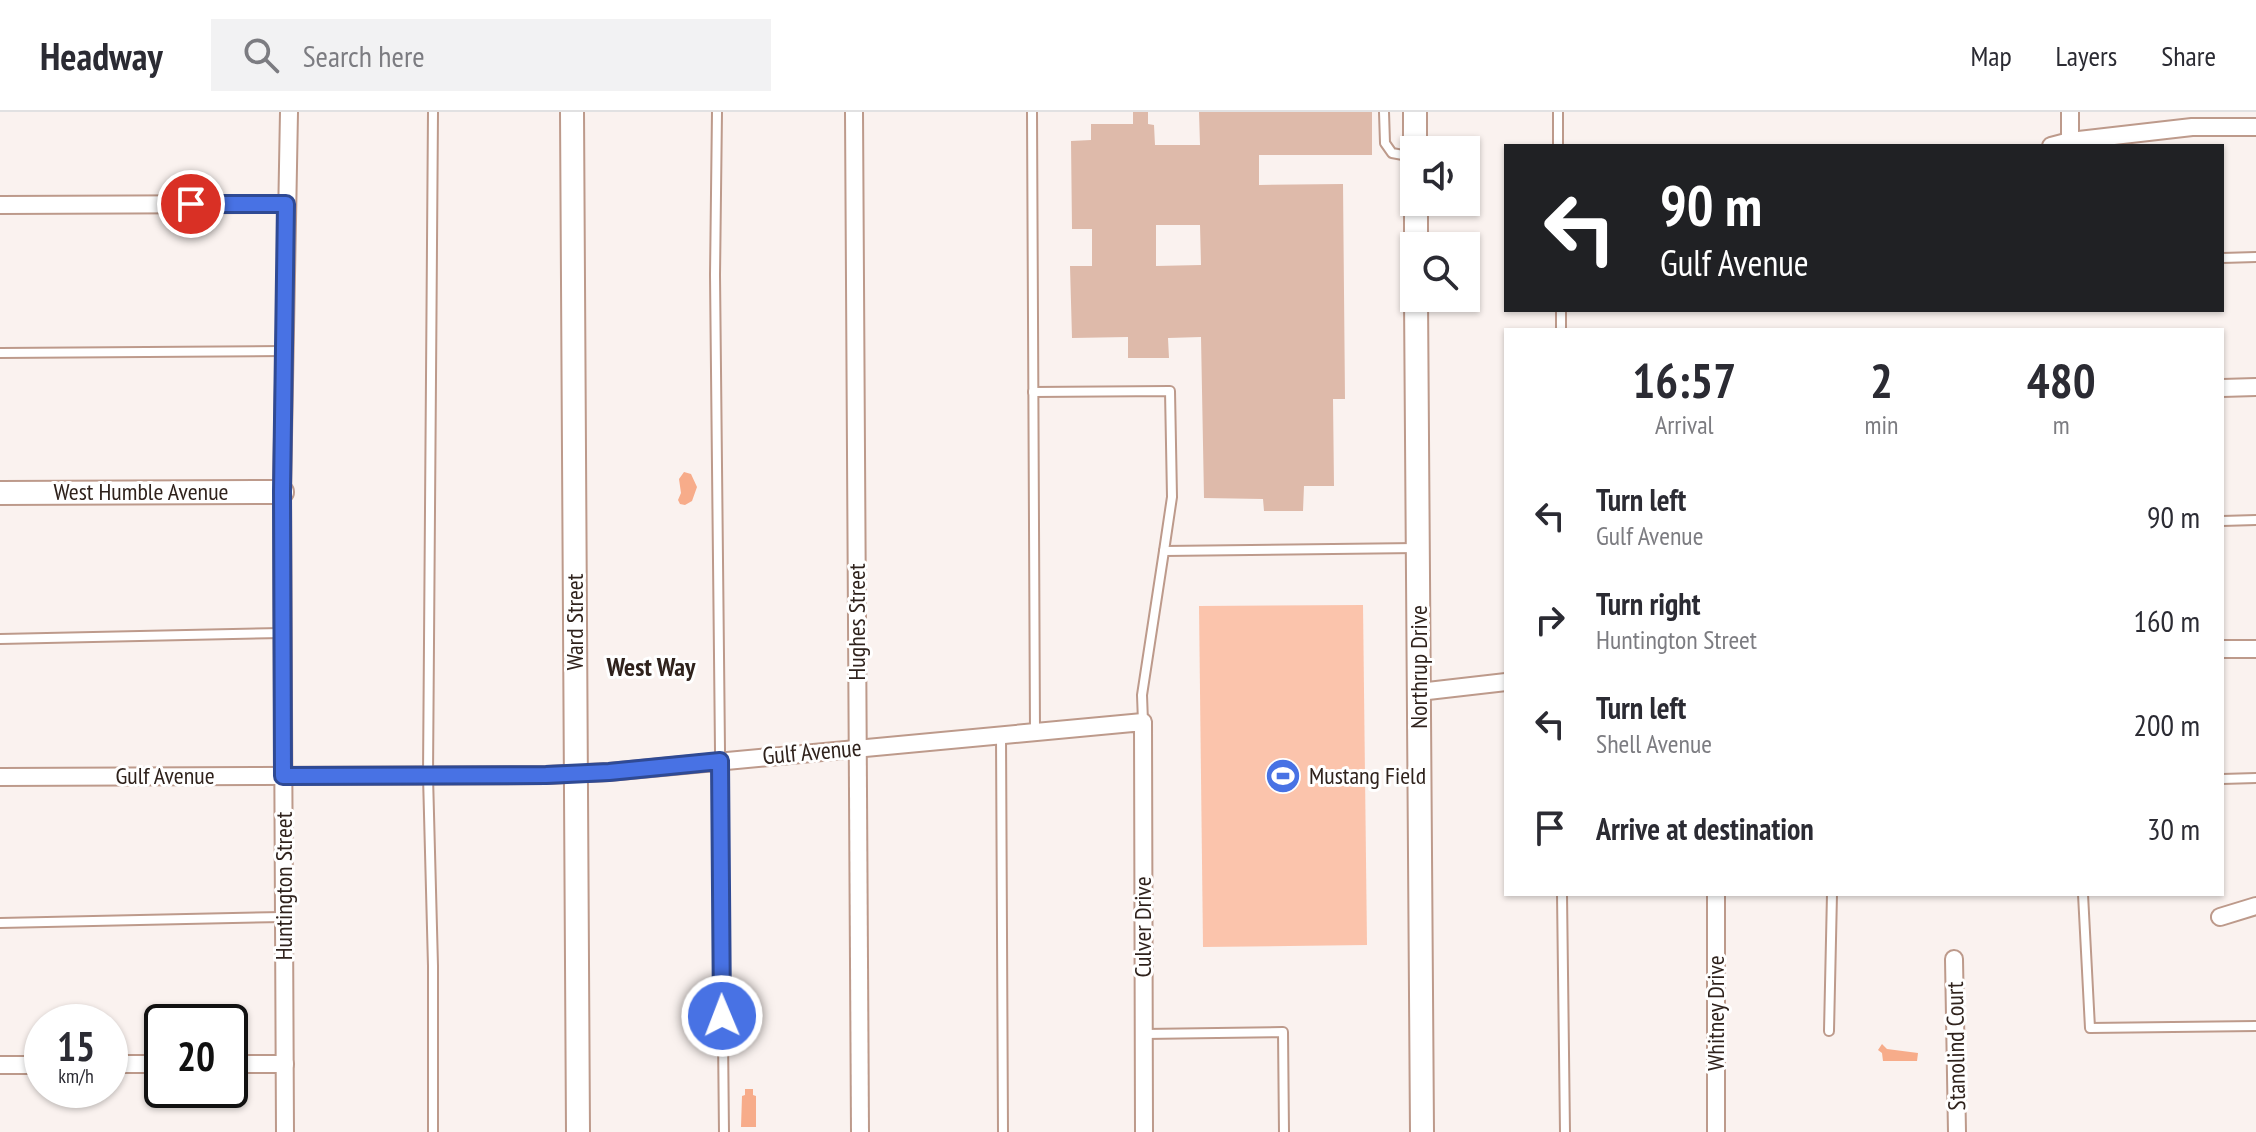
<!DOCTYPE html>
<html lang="en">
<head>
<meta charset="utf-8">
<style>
  :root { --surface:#fff; --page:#f2f2f3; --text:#2b2b33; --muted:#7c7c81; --line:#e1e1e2 }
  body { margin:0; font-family:"PT Sans Narrow",sans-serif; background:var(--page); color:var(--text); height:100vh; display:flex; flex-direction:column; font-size:30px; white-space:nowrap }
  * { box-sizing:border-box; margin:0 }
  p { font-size:26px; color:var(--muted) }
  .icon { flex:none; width:44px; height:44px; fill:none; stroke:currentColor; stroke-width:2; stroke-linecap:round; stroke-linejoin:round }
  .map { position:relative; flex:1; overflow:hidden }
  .drawer { position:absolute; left:1504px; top:216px; width:720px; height:568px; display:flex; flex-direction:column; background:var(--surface); border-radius:0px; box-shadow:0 2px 6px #0004 }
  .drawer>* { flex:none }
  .top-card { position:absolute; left:1504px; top:32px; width:720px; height:168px; border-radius:0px; box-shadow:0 2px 6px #0004; background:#202124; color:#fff; overflow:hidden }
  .tools { position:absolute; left:1400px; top:24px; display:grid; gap:16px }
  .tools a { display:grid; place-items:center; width:80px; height:80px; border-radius:0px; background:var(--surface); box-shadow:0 2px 6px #0004; font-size:40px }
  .speed { position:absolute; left:24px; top:892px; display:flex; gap:16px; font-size:40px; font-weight:700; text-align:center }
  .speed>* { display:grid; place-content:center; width:104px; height:104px; border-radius:50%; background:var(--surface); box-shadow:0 2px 6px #0004; line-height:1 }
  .speed small { font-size:20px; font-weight:400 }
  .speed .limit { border:4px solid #111; border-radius:12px; background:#fff; color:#111 }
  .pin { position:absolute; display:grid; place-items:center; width:68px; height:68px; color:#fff; margin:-34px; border:4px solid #fff; border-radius:50%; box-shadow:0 2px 8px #0007 }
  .me { position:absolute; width:88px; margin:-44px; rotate:359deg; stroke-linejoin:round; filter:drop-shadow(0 0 6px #0008) }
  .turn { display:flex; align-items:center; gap:28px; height:168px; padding:0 24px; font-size:36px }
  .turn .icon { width:104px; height:104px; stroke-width:2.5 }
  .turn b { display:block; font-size:56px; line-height:68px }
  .eta { display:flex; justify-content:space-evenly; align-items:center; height:136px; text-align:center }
  .eta b { font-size:48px; font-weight:600; line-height:56px }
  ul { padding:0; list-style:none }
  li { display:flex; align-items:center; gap:24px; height:104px; padding:0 24px }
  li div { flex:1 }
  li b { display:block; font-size:30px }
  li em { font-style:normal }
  header { display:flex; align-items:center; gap:48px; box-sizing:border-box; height:112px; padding:0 40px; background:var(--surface); border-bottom:2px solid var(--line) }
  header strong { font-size:38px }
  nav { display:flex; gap:44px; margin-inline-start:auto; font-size:28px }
  .search { width:560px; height:72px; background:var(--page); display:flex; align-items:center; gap:20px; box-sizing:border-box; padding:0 28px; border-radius:0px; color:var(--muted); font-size:30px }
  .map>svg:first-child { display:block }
</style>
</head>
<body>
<header>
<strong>Headway</strong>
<div class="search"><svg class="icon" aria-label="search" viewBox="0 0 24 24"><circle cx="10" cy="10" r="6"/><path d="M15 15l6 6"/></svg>Search here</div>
<nav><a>Map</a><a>Layers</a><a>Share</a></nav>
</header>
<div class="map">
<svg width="2256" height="1020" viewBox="0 0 2256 1020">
  <rect width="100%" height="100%" fill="#faf2ef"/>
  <path fill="#fbc4ac" d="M1363,493l4,340 -164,2 -4,-341z"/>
  <g fill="#f7ac8a">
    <path d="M684,360l7,2 6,13 -5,14 -7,4 -5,-1 -2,-4 3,-7 -2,-14z"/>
    <path d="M1882,932l5,5 31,4 -1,8h-34l-1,-8 -4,-3z"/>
    <path d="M745,977h8v6l3,1v31h-15l1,-31 3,-1z"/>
  </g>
  <path fill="#debaaa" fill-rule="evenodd" d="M1133,0h15v12l6,1 1,20h45l-1,-33h173v43h-113v30l84,-1 2,215h-12l1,87h-30l-1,25h-39l-1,-12 -59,-1 -3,-161 -33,1 1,20h-41v-21l-56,1 -2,-72h22v-37h-20l-1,-88 20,-1v-16h42zM1156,113h44l1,40 -45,1z"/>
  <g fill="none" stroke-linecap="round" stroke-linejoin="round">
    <g stroke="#bd9a8b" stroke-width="12">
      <g id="lane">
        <path d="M433,0l-5,664 5,190v166"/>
        <path d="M717,0l-2,163 9,857"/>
        <path d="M1032,0l3,620"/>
        <path d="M1384,0l1,31 7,10 22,4"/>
        <path d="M1558,0v34"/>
        <path d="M2222,146l34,-1"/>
        <path d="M1561,198v20"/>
        <path d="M0,241l283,-2"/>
        <path d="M1033,280l137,-1 2,106 -8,54"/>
        <path d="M2222,409l34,-1"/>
        <path d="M0,527l282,-6"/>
        <path d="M1143,610l-1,-27 22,-144 253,-3"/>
        <path d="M1001,623l2,397"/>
        <path d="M2222,667l34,-1"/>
        <path d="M1562,782l3,238"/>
        <path d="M2083,782l7,134 166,-2"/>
        <path d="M0,811l283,-6"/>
        <path d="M1829,919l3,-137"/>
        <path d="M1144,922l139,-2 1,100"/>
      </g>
    </g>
    <g stroke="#bd9a8b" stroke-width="20">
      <g id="street">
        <path d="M854,0l6,1020"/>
        <path d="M2070,0v29"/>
        <path d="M2051,34l19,-5 122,-14h64"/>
        <path d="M0,93l286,-1"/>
        <path d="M2222,276l34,-1"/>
        <path d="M2222,537h34"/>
        <path d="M1419,580l87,-10"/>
        <path d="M0,665l546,-2 63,-3 534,-50 1,410"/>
        <path d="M1716,782v238"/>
        <path d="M2220,805l36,-11"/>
        <path d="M1954,847l3,173"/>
        <path d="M110,952h52"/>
        <path d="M230,952h55"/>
        <path d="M0,953h42"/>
        <path d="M285,1020l-3,-640 7,-380"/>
      </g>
    </g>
    <g stroke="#bd9a8b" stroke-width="26">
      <g id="secondary">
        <path d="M572,0l6,1020"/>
        <path d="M1415,0v38"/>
        <path d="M1416,90v44"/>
        <path d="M1416,186l6,834"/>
        <path d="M0,381l282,-1"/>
      </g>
    </g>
    <use href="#lane" stroke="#fff" stroke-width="8"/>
    <use href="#street" stroke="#fff" stroke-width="16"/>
    <use href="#secondary" stroke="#fff" stroke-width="22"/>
  </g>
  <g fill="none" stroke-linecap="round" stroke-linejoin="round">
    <g stroke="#2f4a94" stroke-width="20">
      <path id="route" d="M191,92h95l-4,288 1,284 263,-1 63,-3 111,-11 2,255"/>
    </g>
    <use href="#route" stroke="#4872e4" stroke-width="14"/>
  </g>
  <defs>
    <g id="stadium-disc" transform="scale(1.8)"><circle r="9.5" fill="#4872e4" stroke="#fff"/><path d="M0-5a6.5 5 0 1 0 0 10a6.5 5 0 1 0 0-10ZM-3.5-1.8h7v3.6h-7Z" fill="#fff"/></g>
  </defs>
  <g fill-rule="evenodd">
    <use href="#stadium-disc" x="1283" y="664"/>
  </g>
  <g text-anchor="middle" stroke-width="6" stroke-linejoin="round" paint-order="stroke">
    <g font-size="24" fill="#2f221c" stroke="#fff">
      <text x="141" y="388">West Humble Avenue</text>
      <text transform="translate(575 510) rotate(-90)" y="8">Ward Street</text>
      <text transform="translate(857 510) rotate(-90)" y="8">Hughes Street</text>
      <text transform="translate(1419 555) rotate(-90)" y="8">Northrup Drive</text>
      <text transform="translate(812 640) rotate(-5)" y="8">Gulf Avenue</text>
      <text x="165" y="672">Gulf Avenue</text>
      <text transform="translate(284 774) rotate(-90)" y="8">Huntington Street</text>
      <text transform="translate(1143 815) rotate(-90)" y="8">Culver Drive</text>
      <text transform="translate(1716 901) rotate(-90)" y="8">Whitney Drive</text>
      <text transform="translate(1956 934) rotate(-91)" y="8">Stanolind Court</text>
    </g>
    <g font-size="24" fill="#2f221c" stroke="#fff" text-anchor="start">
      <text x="1309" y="672">Mustang Field</text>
    </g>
    <g font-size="26" font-weight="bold" fill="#2f221c" stroke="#fff">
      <text x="651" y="564">West Way</text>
    </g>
  </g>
</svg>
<div class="tools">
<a><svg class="icon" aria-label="sound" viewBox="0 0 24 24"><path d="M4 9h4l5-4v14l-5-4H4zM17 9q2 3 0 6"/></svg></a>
<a><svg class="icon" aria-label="search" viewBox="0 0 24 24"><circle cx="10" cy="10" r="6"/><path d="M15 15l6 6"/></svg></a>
</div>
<div class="speed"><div>15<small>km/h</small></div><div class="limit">20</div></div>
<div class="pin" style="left:191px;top:92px;background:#d93025"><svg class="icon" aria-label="arrive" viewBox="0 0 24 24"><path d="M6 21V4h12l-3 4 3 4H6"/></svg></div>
<svg class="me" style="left:722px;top:904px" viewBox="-20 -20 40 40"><circle r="17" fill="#4872e4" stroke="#fff" stroke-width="3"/><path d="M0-11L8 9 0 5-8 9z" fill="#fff"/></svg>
<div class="top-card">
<div class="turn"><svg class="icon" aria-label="left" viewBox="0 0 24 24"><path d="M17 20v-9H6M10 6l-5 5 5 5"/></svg><div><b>90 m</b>Gulf Avenue</div></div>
</div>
<section class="drawer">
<div class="eta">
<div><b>16:57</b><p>Arrival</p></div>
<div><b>2</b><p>min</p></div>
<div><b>480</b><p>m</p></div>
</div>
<ul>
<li><svg class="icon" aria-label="left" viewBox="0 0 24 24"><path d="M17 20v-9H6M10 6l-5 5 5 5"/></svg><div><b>Turn left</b><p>Gulf Avenue</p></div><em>90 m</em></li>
<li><svg class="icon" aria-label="right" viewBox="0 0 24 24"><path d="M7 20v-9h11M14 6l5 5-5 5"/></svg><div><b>Turn right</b><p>Huntington Street</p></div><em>160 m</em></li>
<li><svg class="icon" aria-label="left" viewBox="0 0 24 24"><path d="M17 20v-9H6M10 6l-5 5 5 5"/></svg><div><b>Turn left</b><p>Shell Avenue</p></div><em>200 m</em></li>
<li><svg class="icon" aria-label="arrive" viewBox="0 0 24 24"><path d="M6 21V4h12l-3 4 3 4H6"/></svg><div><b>Arrive at destination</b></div><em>30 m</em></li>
</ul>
</section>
</div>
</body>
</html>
